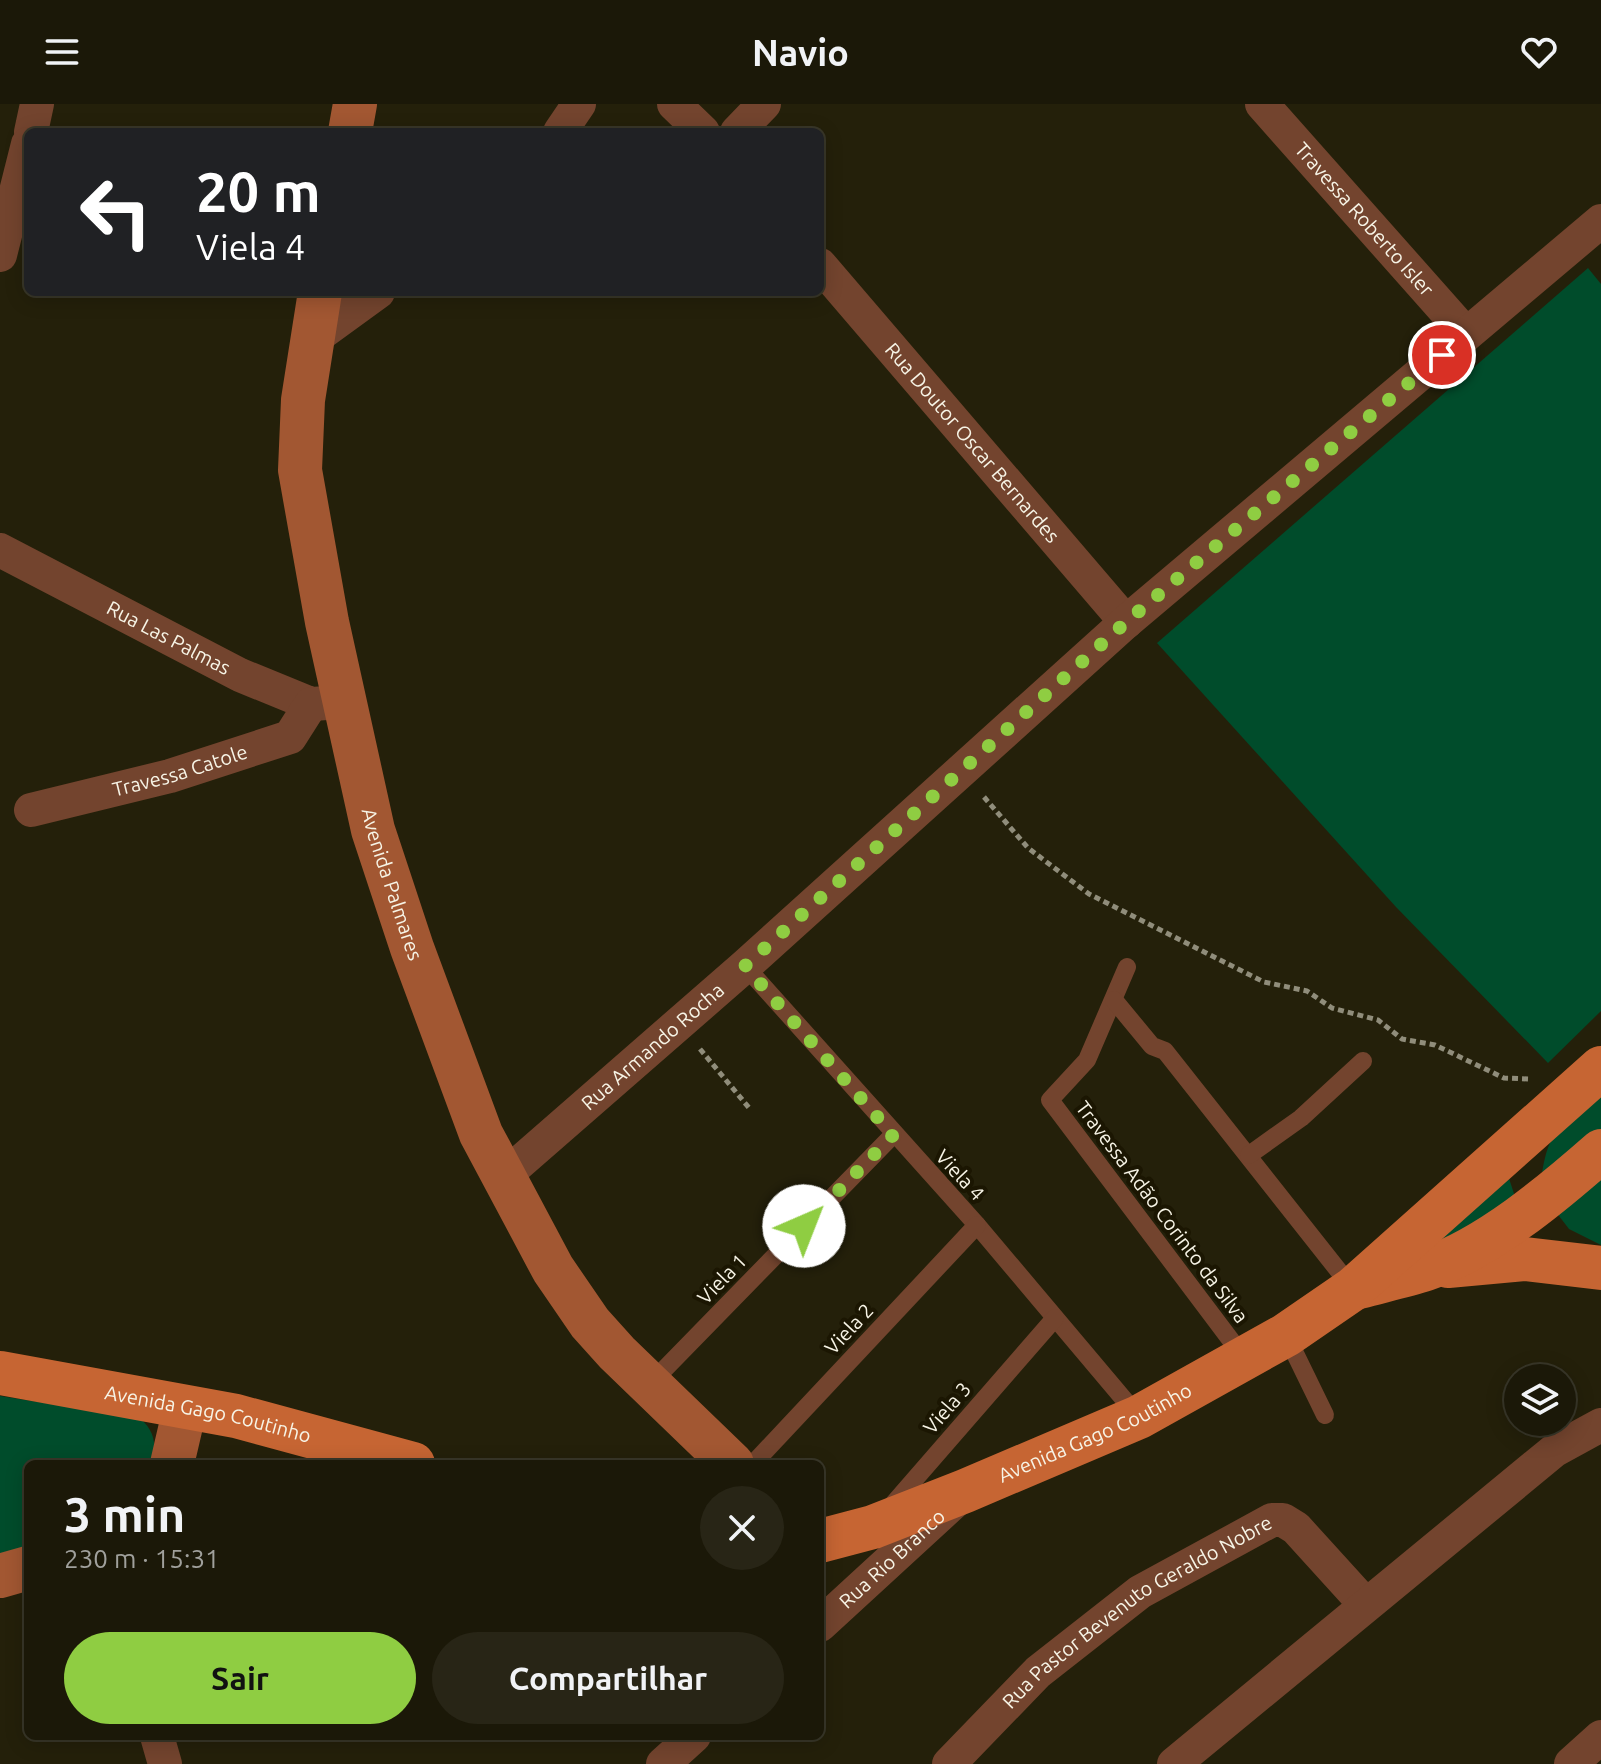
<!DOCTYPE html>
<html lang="pt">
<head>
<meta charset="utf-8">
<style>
  :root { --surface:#1b1808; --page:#282516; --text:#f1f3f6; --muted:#a0a09c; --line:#393729; --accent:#8fcd42 }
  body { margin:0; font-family:Ubuntu,sans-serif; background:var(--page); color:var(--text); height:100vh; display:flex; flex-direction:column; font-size:30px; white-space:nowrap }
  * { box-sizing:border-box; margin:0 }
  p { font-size:26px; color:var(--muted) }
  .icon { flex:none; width:44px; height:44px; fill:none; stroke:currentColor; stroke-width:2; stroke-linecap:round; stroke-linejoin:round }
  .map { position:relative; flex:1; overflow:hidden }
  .panel { position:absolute; left:24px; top:1356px; width:800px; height:280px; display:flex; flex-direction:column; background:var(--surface); border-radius:12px; box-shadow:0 4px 20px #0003,0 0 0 2px var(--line) }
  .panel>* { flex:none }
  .top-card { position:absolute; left:24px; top:24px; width:800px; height:168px; border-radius:12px; box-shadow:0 4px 20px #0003,0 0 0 2px var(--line); background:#202124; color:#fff; overflow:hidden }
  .controls { position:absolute; left:1504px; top:1260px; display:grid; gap:16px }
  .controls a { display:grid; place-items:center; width:72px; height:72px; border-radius:50%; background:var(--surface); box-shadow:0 4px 20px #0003,0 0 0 2px var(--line); font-size:40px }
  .pin { position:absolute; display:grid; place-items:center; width:68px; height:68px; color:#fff; margin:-34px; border:4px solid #fff; border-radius:50%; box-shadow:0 2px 8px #0007 }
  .me { position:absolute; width:88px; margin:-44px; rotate:44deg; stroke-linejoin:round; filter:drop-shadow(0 0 6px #0008) }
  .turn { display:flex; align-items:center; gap:28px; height:168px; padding:0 40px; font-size:36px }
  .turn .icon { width:104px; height:104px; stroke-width:2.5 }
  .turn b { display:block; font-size:56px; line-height:68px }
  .round { display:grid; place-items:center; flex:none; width:84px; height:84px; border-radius:42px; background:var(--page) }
  .headline { display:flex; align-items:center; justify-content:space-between; height:136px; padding:0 40px }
  h1 { font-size:48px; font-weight:700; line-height:60px }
  .primary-button { display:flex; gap:16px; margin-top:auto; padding:16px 40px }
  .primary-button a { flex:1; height:92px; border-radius:48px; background:var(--accent); color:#111; font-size:32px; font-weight:700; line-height:92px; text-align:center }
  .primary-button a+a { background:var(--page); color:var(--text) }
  header { display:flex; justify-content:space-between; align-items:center; height:104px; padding:0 40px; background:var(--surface); font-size:36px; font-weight:700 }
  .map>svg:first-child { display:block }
</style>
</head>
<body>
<header><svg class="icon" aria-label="menu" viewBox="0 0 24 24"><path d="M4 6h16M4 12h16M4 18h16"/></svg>Navio<svg class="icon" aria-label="heart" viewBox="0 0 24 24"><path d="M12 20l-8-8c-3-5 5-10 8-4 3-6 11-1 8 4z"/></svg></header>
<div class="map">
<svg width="1601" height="1660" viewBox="0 0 1601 1660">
  <rect width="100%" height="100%" fill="#24200a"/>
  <g fill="#004c2b">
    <path d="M1588,164l13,16v727l-53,52 -152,-156 -239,-264z"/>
    <path d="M1601,985v43l-60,51c6,-55 21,-59 60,-94z"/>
    <path d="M1505,1062l12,37 -88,44z"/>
    <path d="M1601,1070v71l-32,-16 -13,-17z"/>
    <path d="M0,1292l140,22c16,15 15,25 14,46h-126v88l-28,10z"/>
  </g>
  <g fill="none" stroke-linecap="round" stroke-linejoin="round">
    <g stroke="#908d7b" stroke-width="5" stroke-dasharray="6 4" stroke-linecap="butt">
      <path d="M984,693l44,51 61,46 175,88 43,9 25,17 46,12 24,19 33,6 69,33 24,1"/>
      <path d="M700,945l50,60"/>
    </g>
    <g stroke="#73442e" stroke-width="18">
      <path d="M745,862l232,259 161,191"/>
      <path d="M1127,863l-40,93 -37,40 195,259"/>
      <path d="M1114,896l38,46 13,5 188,238"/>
      <path d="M1249,1051l52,-37 62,-57"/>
      <path d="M1286,1231l39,80"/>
      <path d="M649,1281l244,-250"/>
      <path d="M753,1360l224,-239"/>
      <path d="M888,1406l167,-192"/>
    </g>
    <g stroke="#73442e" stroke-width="34">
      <path d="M674,0l29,28"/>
      <path id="s1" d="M1262,0l204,230"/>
      <path d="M31,28l6,-28"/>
      <path d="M560,28l19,-28"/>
      <path d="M737,28l27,-28"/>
      <path d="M0,151l28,-111"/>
      <path id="s2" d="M820,161l306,357"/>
      <path d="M312,236l66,-48"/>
      <path id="s3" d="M0,446l240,125 71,29 33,-2"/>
      <path id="s4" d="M31,706l139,-34 120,-39 21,-33"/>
      <path id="s5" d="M502,1074l243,-212 381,-344 475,-401"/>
      <path id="s6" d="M820,1521l135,-124"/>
      <path d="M157,1632l8,28"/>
      <path d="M663,1660l31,-28"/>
      <path id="s7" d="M949,1660l89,-92 102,-80 132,-72h11l13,8 69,76"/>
      <path d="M1174,1660l381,-314 46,-25"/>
      <path d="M1571,1660l30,-27"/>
    </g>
    <g stroke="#a25732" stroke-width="44">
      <path d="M350,28l5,-28"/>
      <path id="s8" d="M320,188l-17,108 -3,70 27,152 46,208 39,118 69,186 72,135 37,54 27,30 115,111"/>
      <path d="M172,1360l13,-56"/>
      <path d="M0,1472l28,-8"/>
    </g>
    <g stroke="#c66533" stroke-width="44">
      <path d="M1448,1162l77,-7 76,9"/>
      <path d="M1359,1183c22,-6 45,-11 67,-18 62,-21 126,-75 175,-118"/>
      <path id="s9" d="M0,1269l236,43 177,48"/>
      <path id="s10" d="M820,1437l53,-14 92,-36 174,-74 147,-82 67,-46 248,-221"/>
    </g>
  </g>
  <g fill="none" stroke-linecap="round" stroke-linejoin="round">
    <path stroke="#8fcd42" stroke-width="14" stroke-dasharray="0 25.2" d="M804,1122l89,-91 -148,-169 381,-344 316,-267"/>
  </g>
  <g text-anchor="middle" stroke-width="8" stroke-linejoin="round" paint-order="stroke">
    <g font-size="20" fill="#f7f4e6" stroke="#1b1602">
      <text dy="7" stroke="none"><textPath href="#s1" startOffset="154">Travessa Roberto Isler</textPath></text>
      <text dy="7" stroke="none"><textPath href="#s2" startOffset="234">Rua Doutor Oscar Bernardes</textPath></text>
      <text dy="7" stroke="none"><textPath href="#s3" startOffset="190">Rua Las Palmas</textPath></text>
      <text dy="7" stroke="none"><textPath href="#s4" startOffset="154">Travessa Catole</textPath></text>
      <text dy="7" stroke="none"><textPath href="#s8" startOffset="604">Avenida Palmares</textPath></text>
      <text dy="7" stroke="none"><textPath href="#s5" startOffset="200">Rua Armando Rocha</textPath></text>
      <text transform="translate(960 1071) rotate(47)" y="7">Viela 4</text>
      <text transform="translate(1162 1108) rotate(53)" y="7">Travessa Adão Corinto da Silva</text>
      <text transform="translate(722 1175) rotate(-46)" y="7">Viela 1</text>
      <text transform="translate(849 1225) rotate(-47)" y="7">Viela 2</text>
      <text transform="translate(947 1304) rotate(-49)" y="7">Viela 3</text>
      <text dy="7" stroke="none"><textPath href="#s9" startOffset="212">Avenida Gago Coutinho</textPath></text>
      <text dy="7" stroke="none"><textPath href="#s10" startOffset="296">Avenida Gago Coutinho</textPath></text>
      <text dy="7" stroke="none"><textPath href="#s6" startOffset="98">Rua Rio Branco</textPath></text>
      <text dy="7" stroke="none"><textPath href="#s7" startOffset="244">Rua Pastor Bevenuto Geraldo Nobre</textPath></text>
    </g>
  </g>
</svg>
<div class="controls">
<a><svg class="icon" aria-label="layers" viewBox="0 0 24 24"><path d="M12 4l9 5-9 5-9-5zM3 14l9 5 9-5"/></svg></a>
</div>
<div class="pin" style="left:1442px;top:251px;background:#d93025"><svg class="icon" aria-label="arrive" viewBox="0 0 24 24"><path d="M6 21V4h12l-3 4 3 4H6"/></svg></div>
<svg class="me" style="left:804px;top:1122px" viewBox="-20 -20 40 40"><circle r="19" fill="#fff"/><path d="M0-13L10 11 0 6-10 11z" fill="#8fcd42"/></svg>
<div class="top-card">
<div class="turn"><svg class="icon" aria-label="left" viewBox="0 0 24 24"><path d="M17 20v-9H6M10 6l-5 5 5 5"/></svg><div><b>20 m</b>Viela 4</div></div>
</div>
<section class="panel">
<div class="headline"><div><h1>3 min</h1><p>230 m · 15:31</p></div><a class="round"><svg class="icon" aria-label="close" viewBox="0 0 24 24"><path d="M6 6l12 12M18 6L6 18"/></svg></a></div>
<div class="primary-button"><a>Sair</a><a>Compartilhar</a></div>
</section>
</div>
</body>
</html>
